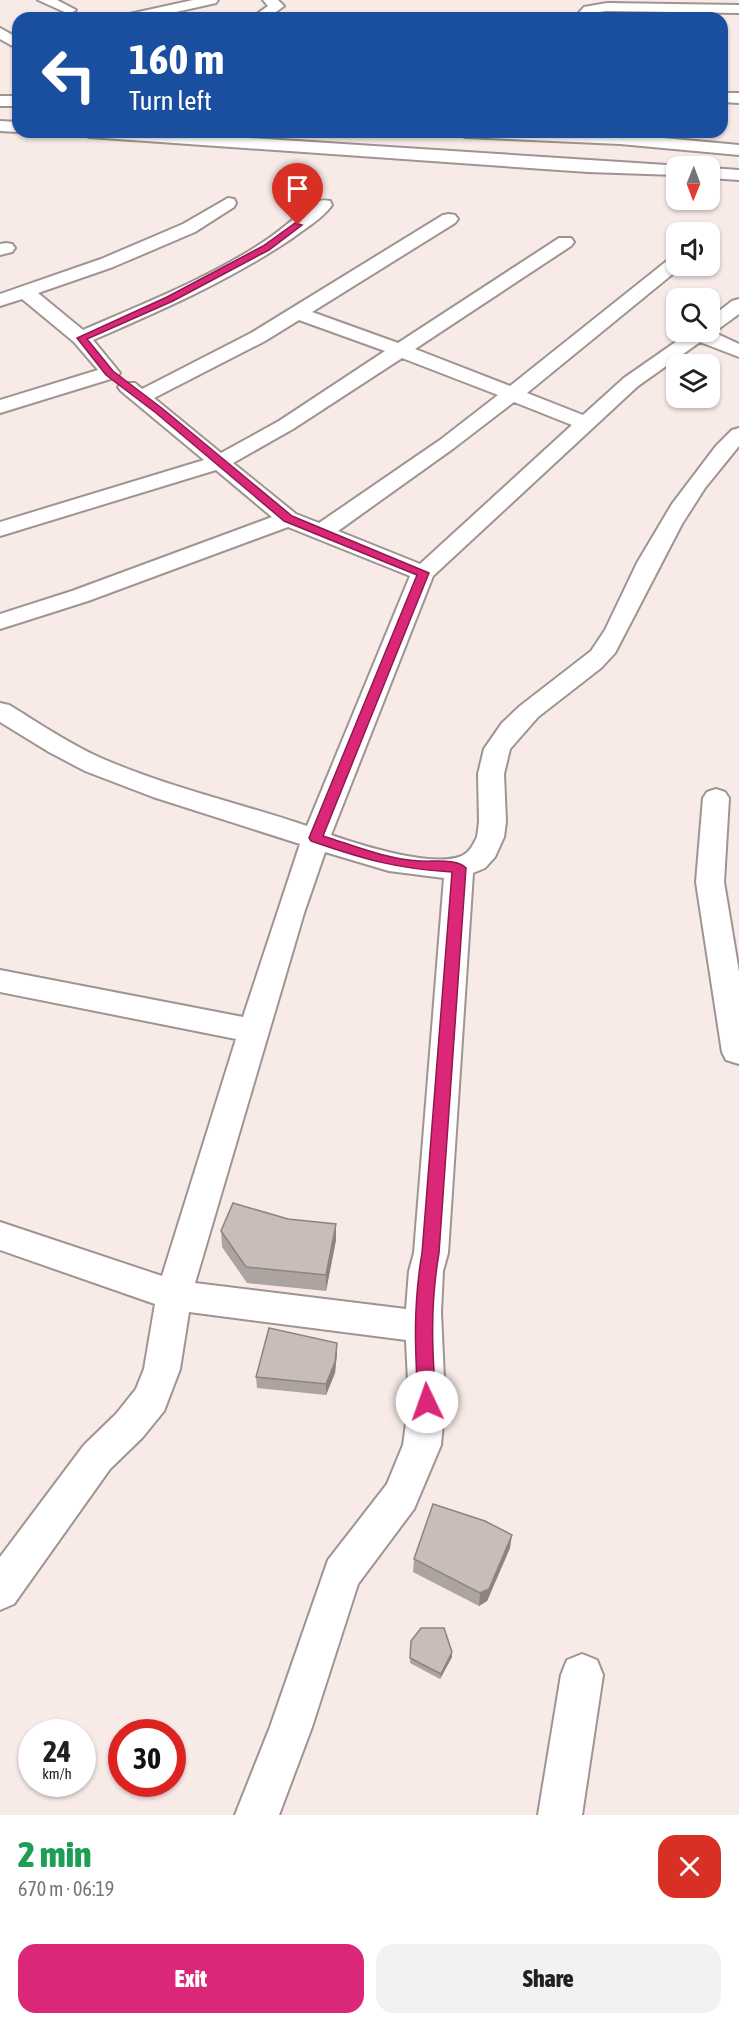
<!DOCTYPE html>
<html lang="en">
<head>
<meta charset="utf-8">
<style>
  :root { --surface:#fff; --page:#f2f2f2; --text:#202124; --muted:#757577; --accent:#db2777 }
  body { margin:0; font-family:"Asap Condensed",sans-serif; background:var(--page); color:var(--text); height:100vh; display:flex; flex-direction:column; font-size:22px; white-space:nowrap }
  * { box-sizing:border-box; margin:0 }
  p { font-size:20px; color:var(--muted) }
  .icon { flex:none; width:33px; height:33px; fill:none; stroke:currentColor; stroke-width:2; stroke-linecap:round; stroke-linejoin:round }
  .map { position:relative; height:1815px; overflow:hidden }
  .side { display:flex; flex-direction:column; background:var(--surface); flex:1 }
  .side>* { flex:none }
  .guide { position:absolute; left:12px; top:12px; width:716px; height:126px; border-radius:18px; box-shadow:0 2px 4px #0004; background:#1a4fa0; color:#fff; overflow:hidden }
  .needle { width:39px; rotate:181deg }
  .buttons { position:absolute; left:666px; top:156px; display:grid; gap:12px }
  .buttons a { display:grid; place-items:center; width:54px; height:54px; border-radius:12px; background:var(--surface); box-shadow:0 2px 4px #0004; font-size:30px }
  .speed { position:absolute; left:18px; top:1719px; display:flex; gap:12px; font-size:30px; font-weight:700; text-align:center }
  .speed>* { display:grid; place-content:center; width:78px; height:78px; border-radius:50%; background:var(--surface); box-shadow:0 2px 4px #0004; line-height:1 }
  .speed small { font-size:15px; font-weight:400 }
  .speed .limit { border:9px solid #d22; background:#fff; color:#111 }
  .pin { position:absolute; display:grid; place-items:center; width:51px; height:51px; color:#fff; margin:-62px -26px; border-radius:50% 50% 50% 0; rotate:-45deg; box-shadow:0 0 6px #0007 }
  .pin .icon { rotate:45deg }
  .me { position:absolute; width:66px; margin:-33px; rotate:357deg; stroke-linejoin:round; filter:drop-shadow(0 0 4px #0008) }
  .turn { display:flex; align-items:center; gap:21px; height:126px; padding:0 18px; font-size:27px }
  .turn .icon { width:78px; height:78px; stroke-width:2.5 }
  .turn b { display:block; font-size:42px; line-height:51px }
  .round { display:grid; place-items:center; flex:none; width:63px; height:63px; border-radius:18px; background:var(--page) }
  .headline { display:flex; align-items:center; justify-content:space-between; height:102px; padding:0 18px }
  h1 { font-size:36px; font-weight:800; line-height:45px; color:#1e9e55 }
  .button { display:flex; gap:12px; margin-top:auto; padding:12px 18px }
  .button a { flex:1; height:69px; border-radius:18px; background:var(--accent); color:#fff; font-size:24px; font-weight:800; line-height:69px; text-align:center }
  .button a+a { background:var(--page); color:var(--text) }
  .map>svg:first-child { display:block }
</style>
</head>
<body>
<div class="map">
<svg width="739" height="1815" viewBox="0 0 739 1815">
  <rect width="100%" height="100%" fill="#f7eae7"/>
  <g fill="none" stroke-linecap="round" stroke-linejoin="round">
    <g stroke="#9f9491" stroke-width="4">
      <g id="minor">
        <path d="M38,0h19l19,10 -7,4z"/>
        <path d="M193,0h25l-2,3 -67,15h-26l2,-3z"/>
        <path d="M263,0h15l6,6 -16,12h-17l17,-12z"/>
        <path d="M607,3l132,2v8l-132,-2c-13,1 -20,7 -33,7l10,-11z"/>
        <path d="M0,28l18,10v11l-18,-10z"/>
        <path d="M722,93h17v10l-17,-1z"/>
        <rect x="0" y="96" width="18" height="10"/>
        <path d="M0,121l18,1v10l-18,-1z"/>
        <path d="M81,132h76l525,34h-6v9l-88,-3 -499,-35z"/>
        <path d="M457,132l163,2 119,11v10l-119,-11 -155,-7z"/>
        <path d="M710,168l29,2v10l-29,-2z"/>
        <path d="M228,198l6,1 2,4 -2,4 -39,25 -82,35 -75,26 45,37c62,-27 126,-52 182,-89 18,-12 34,-28 52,-39 4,-2 8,-2 13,-1l2,4c-9,13 -26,23 -38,32 -63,43 -132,73 -201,103l27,33 -3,4 -117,36v-13l98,-30 -24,-28 -52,-43 -22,7v-12l101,-35 82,-35z"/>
        <path d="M449,214l6,1 3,4 -3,4 -143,89 86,31 161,-105h12l3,4 -3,4 -156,103 95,37 158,-126 8,-1v7h6l-2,2 -153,125 56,22 41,-37 66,-46h20v-14l22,-17 7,-2v15l-22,16 -6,1 28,13v13l-39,-15 -62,44 -205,190 -102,259c29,10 98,32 128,22 10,-3 14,-12 18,-20l2,-15 -1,-48 6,-25 18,-26 18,-17 71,-55 14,-21 32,-67 35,-59 44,-58 16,-16 7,-2v18l-34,42 -23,36 -67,129 -14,15 -63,49 -28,32 -6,25 2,48 -2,15 -9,20 -10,11 -12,5 -25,380 -5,18 -2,41 4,90 -4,43 -27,64 -56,75 -46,143 -33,88h-44l35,-88 58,-167 59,-76 16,-39 6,-43 -3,-62 -217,-28 -9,57 -16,42 -22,27 -32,31 -96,135 -14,6v-53l84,-112 32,-31 20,-25 8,-20 11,-65 -155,-54v-28l162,54 74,-237 -236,-47v-22l243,47 57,-173 -147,-47 -68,-26 -36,-19 -49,-30v-19l9,2c30,18 60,39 92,53 66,29 138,45 206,68l103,-250 -122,-49 -200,74 -88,28v-15l72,-23 200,-74 -56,-47 -216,66v-14l204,-62 -83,-69 -3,-4 3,-4h14l7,6 109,-56 192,-118zM299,320l86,31 -106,70 -58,32 -67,-55 111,-57zM402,358l96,37 -58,45 -121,83 -23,-9 -63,-51 60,-34zM514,402l58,23 -152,139 -82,-33 116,-83zM325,852l64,19 55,7 -30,375 -5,18 -3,38 -211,-26 109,-370z"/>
        <path d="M6,243l6,1 3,4 -3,4 -12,3v-11z"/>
        <path d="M716,789l9,3 4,6 -5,84 15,90v92l-13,-4 -4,-8 -26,-170 7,-84 4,-6z"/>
        <path d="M582,1654l15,6 6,15 -21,140h-44l23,-140 6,-15z"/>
      </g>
    </g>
    <use href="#minor" fill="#fff" fill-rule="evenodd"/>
  </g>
  <g fill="#ada3a0">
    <path d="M221,1231l115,9 -10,51 -79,-8 -25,-36z"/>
    <path d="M337,1353l-2,20 -9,22 -69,-7 -1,-11z"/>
    <path d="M510,1548l-23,53 -8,5 -66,-34 1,-13z"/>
    <path d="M411,1641l41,11v5l-12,22 -30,-16z"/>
  </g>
  <g fill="#8d8482">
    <path d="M336,1224v16l-10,51v-16z"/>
    <path d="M337,1343v10l-2,20 -9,22v-11z"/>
    <path d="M512,1535l-2,13 -23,53 -8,5 1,-13z"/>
    <path d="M452,1652v5l-12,22 1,-5z"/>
  </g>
  <g fill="#c9bdba" stroke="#8d8482" stroke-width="1.5">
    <path d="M233,1203l55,16 48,5 -10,51 -80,-8 -25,-36z"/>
    <path d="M269,1328l68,15 -2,19 -9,22 -70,-7z"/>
    <path d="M433,1504l52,17 27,14 -23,54 -9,4 -66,-34z"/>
    <path d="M421,1628h23l8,24 -11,22 -31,-16 1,-17z"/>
  </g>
  <path fill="#db2777" stroke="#8e194d" stroke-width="1.5" d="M295,223l7,2 -33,25 -96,51 -86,38 26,32 50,38 129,107 137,57 -106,263c32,10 63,23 97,25 12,1 38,-3 46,7l-27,385c-9,53 -7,96 -3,149l-3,5 -6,3 -6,-3 -3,-5c-3,-54 -5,-96 4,-149l30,-381c-55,-3 -89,-13 -141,-31l-2,-3 108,-263 -133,-54 -128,-108 -50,-38 -29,-37 90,-41 96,-51z"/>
</svg>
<div class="buttons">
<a><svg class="needle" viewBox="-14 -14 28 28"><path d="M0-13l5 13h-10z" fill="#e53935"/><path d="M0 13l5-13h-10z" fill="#757577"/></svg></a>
<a><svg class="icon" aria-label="sound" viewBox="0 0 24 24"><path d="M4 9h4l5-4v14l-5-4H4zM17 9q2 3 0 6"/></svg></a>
<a><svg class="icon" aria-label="search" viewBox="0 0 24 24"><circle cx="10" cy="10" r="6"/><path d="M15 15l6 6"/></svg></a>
<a><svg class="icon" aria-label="layers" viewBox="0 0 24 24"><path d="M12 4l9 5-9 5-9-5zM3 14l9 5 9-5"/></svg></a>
</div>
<div class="speed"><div>24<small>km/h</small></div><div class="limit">30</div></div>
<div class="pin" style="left:298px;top:225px;background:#d93025"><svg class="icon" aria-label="arrive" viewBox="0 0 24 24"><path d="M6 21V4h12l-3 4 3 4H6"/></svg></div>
<svg class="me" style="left:427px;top:1402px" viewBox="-20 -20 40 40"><circle r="19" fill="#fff"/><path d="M0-13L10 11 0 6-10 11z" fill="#db2777"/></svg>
<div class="guide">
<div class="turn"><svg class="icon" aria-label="left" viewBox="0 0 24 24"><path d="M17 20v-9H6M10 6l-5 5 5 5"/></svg><div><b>160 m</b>Turn left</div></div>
</div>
</div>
<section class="side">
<div class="headline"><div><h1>2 min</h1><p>670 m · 06:19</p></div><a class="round" style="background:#d93025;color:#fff"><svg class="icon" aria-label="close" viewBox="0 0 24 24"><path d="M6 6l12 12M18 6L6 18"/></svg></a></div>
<div class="button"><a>Exit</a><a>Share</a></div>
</section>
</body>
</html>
